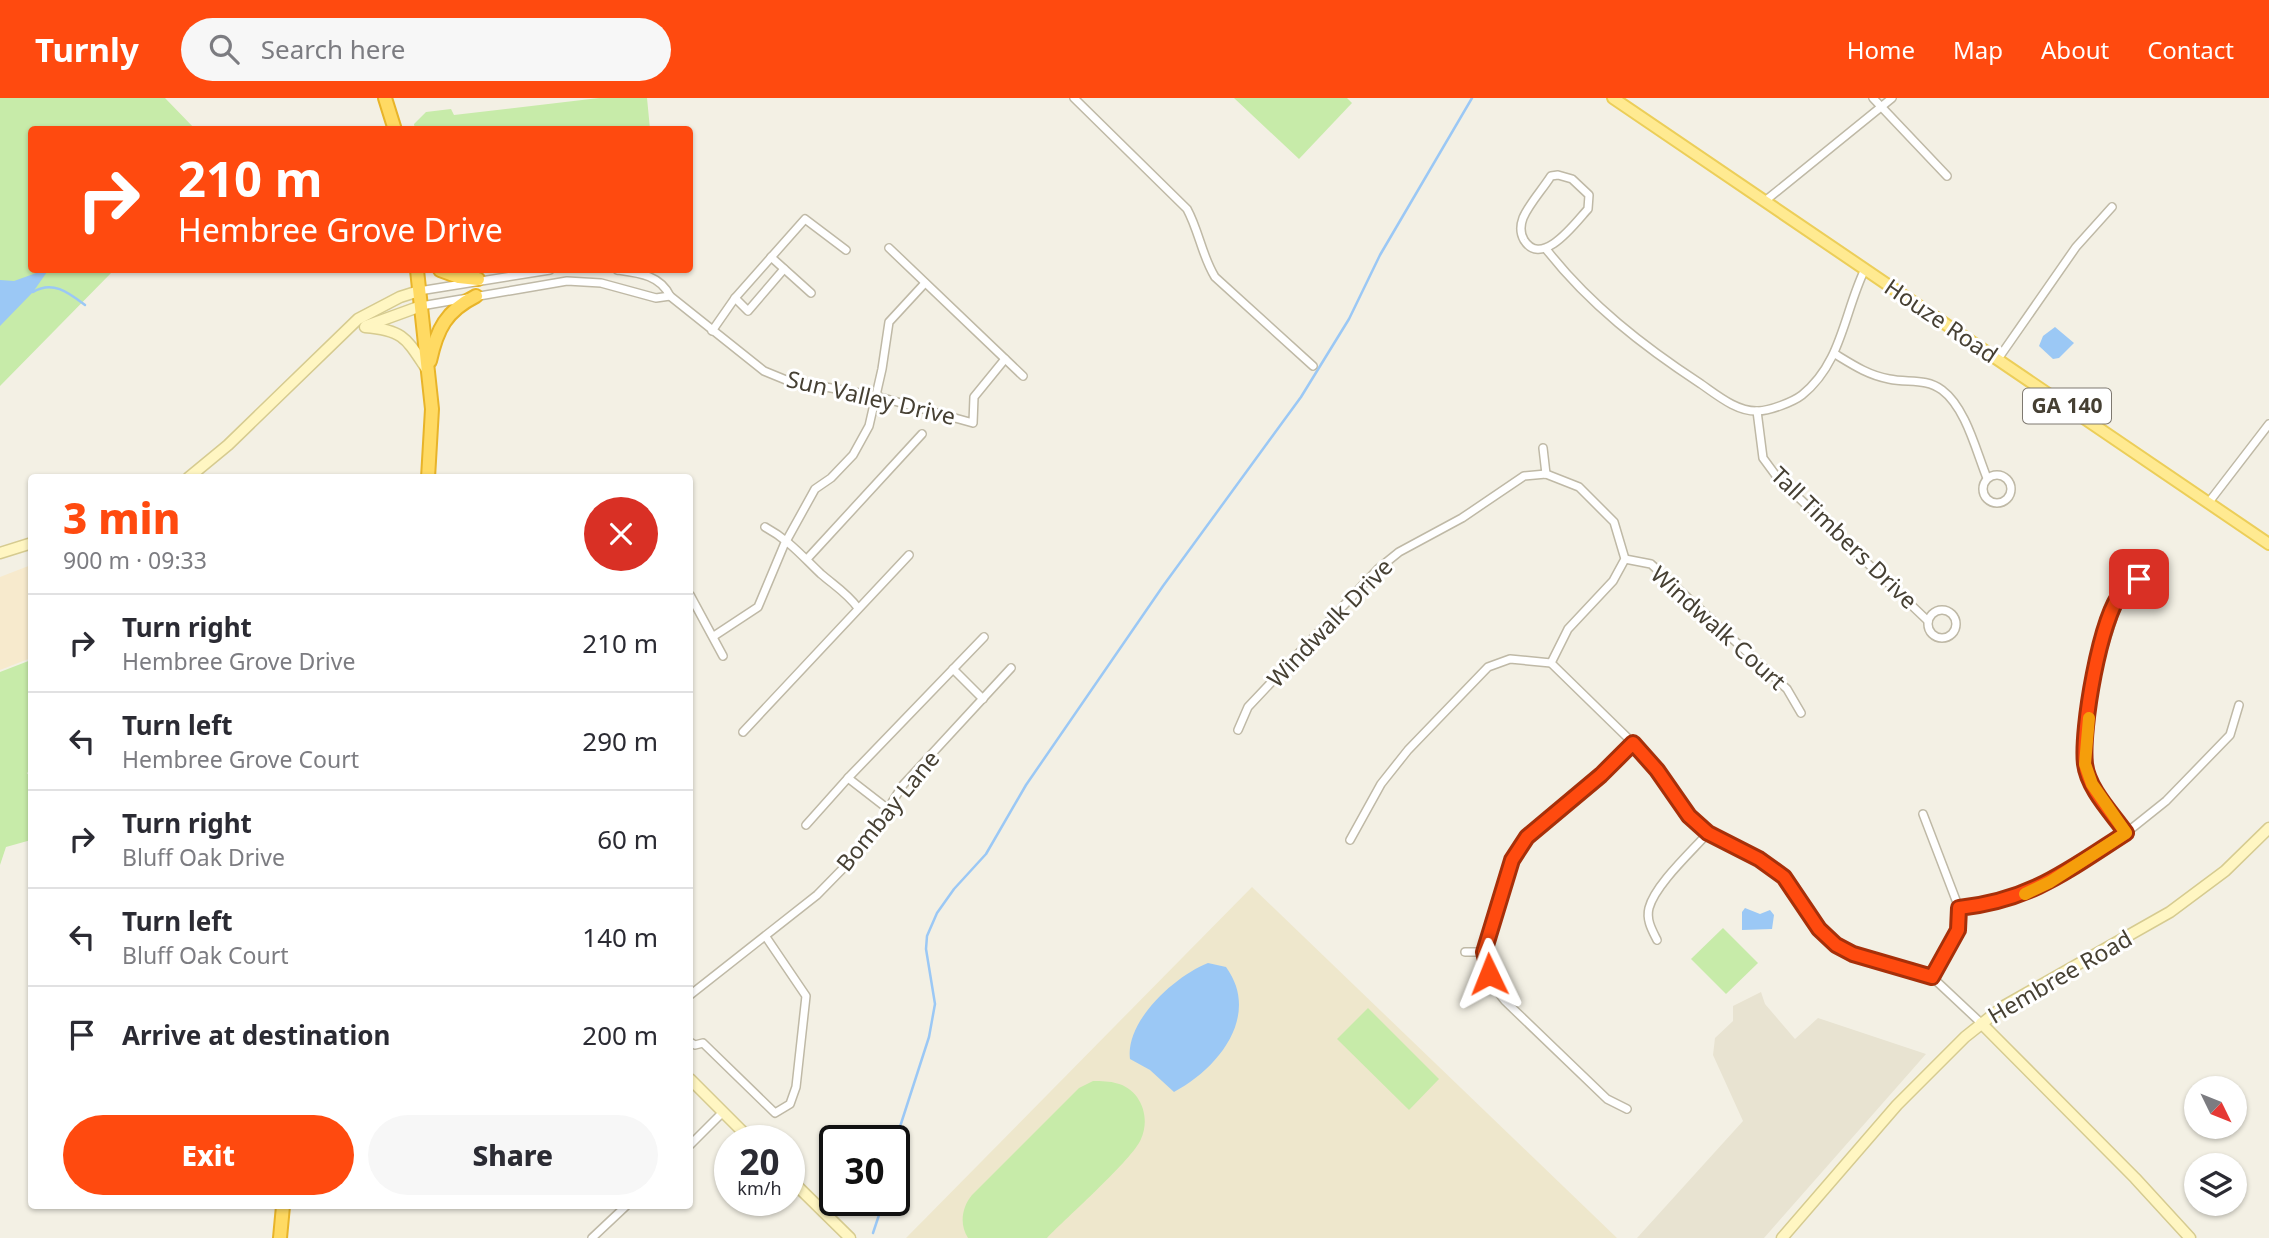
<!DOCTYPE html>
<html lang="en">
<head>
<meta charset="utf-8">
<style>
  :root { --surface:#fff; --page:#f7f7f7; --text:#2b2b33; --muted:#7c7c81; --line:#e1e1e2; --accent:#ff4a0f }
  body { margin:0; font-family:"Noto Sans",sans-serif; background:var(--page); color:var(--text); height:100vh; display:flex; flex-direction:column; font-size:26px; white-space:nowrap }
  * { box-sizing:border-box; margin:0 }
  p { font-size:23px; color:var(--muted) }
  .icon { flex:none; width:38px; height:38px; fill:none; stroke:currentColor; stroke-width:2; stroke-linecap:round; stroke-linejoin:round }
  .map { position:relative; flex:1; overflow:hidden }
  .side { position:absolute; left:28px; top:376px; width:665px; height:735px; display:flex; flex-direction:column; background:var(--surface); border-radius:7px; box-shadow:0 2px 5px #0004 }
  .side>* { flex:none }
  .hud { position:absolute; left:28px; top:28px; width:665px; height:147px; border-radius:7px; box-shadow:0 2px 5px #0004; background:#ff4a0f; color:#fff; overflow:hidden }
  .needle { width:46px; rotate:133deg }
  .fabs { position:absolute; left:2184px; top:978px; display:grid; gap:14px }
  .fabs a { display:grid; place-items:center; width:63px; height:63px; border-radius:50%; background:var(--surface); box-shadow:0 2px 5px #0004; font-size:35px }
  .speed { position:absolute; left:714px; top:1027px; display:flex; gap:14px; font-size:35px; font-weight:700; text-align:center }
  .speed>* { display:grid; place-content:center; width:91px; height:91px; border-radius:50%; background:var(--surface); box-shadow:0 2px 5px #0004; line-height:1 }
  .speed small { font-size:18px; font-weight:400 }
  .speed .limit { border:4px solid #111; border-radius:10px; background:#fff; color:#111 }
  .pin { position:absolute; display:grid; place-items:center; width:60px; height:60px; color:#fff; margin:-30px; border-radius:14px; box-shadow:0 4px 10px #0006 }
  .me { position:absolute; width:77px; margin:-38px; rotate:358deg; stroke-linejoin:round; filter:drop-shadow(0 0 5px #0008) }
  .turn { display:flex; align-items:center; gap:24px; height:147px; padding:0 35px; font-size:32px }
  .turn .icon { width:91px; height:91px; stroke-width:2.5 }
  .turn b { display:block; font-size:49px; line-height:60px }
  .round { display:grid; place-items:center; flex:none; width:74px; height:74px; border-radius:37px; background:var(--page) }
  .head { display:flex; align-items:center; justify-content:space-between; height:119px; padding:0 35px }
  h1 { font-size:42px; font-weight:800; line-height:52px; color:var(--accent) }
  .action { display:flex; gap:14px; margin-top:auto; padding:14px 35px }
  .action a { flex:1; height:80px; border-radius:42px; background:var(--accent); color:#fff; font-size:28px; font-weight:800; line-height:80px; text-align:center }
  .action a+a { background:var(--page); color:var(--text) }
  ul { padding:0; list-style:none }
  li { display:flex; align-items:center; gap:21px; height:98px; padding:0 35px; border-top:2px solid var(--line) }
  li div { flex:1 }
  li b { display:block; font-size:26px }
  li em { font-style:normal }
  header { display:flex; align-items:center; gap:42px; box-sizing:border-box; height:98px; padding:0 35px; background:var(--accent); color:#fff }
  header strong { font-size:33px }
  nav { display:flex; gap:38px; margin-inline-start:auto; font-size:24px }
  .search { width:490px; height:63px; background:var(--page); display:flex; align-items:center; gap:18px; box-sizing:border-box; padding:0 24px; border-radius:38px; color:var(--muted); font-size:26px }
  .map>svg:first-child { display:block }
</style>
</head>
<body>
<header>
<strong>Turnly</strong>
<div class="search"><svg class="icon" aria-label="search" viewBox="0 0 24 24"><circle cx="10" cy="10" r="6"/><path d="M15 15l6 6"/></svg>Search here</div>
<nav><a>Home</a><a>Map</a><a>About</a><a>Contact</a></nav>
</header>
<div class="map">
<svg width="2269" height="1140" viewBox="0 0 2269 1140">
  <rect width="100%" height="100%" fill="#f3f0e4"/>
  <path fill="#e8e3d1" d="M1761,894l4,12 30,35 23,-21 108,36 -162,184h-127l106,-117 -30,-66 2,-17 18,-17v-15z"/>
  <path fill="#f7eacd" d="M31,467v93l-31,12v-93z"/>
  <path fill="#eee7cc" d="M1252,789l365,351h-711z"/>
  <g fill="#c7eba9">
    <path d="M0,0h165l30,31 -163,1v140h82l-114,116z"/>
    <path d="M599,0h48l3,31 -235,1 -1,-6 12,-12 25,-3 3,6z"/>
    <path d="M1234,0h113l5,5 -53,56z"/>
    <path d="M31,562l1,109 -5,4 4,5v62l-25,7 -6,18v-193z"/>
    <path d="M1723,830l35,35 -32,31 -35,-35z"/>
    <path d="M1368,910l71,71 -30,31 -72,-71z"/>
    <path d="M1093,983c17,0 33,1 44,16 9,13 10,28 4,42 -8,20 -75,79 -94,99h-79c-9,-14 -6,-31 4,-43l107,-107z"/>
  </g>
  <g fill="#9bc8f5">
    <path d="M39,174h8l-14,20 -33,34v-46l14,1z"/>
    <path d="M2055,229l19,16 -15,15 -6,1 -14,-13 4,-10z"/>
    <path d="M1745,810l15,6 10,-4 4,5 -2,14 -30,1v-18z"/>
    <path d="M1208,865l18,4c35,48 -7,101 -52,125l-24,-22 -20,-11c-5,-38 45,-83 78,-96z"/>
  </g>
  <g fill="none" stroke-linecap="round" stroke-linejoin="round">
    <g stroke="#9bc8f5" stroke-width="2.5">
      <path d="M33,194c20,-12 36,1 52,13"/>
      <path d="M894,1074l3,-36 32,-99 6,-33 -9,-55 1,-13 10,-23 17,-24 32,-35 40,-69 137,-199 138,-189 48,-78 31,-64 92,-157"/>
      <path d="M873,1135l11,-33"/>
    </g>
    <g stroke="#bfb9a6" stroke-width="10">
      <g id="street">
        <path d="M1074,0l113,111c12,22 15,47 28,68l98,89"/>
        <path d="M1873,0l74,78"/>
        <path d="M1558,77l14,4 17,16 -1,14c-12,13 -46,60 -64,31 -4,-7 -4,-14 -1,-22 6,-14 19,-28 28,-42z"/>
        <path d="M1765,103l127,-103"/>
        <path d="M889,150l134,128"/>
        <path d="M1546,151c43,55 97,97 155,135 16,11 36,28 57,27 11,0 35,-9 44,-16 40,-32 42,-83 63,-126"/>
        <path d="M771,159l40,36"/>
        <path d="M617,172c22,3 43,5 53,26l94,75 22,9 90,16 97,27 1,-26 31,-38"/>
        <path d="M419,193l131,-21"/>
        <path d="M735,200l13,13 36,-42"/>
        <path d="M421,208l146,-25 34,2 55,15 14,-2"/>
        <path d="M712,233l23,-33 70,-79 41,31"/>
        <path d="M1835,256c18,11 33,21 54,25 19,4 37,-1 53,11 24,18 34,61 45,88"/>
        <path d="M1998,261l78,-112 36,-40"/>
        <path d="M1757,313l6,47 14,19 151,144"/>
        <path d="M1543,350l3,26"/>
        <circle cx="1997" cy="391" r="14"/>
        <path d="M2209,404l60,-78"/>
        <path d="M765,429c24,13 37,29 56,47 14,12 26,19 37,34"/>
        <path d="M807,461l115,-125"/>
        <path d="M1625,461l26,5 136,125 14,24"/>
        <path d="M690,497l33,61"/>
        <circle cx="1942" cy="526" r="14"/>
        <path d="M714,538l44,-29 26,-62 31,-56 16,-11 22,-23 16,-29 13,-57 7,-47 36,-39"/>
        <path d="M953,571l30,30"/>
        <path d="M1238,632l10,-23 130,-138 21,-17 63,-34 62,-42 22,-2 33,13 35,35 11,37 -12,22 -45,48 -17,34"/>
        <path d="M743,634l166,-177"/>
        <path d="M848,680l136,-141"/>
        <path d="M1923,716l36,94 -1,22 -26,47"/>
        <path d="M806,727l42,-47 40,31"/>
        <path d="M2126,735l-34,-49 -7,-20 6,-78 30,-93 18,-14"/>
        <path d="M1350,742l31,-56 27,-34 80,-83 22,-8 41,4 82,80 24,27 32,46 19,17 51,26 25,18 35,52 17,16 17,9 79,23 49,46"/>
        <path d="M1959,810l32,-4 31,-9 28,-13 76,-49 40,-32 64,-66 9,-30"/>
        <path d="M1657,842c-5,-10 -11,-20 -8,-32 6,-23 42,-56 59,-75"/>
        <path d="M1465,854h19"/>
        <path d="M690,897l127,-100 46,-47 40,-63 108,-117"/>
        <path d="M690,944l5,3 8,-2 72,70 15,-9 6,-17 10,-91 -40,-59"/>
        <path d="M1627,1011l-20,-10 -102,-98 -11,-14 -10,-35 28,-92 15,-23 74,-62 32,-32"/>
        <path d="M690,1047l33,-33"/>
        <path d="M592,1140l34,-32"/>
      </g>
    </g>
    <g stroke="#d6cb90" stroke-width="13">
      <g id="secondary">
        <path d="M366,228l55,-20"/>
        <path d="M365,229c40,3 42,13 63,44"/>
        <path d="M188,380l40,-33 130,-126 42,-22 19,-6"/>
        <path d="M0,455l32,-10"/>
        <path d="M1981,925l154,155 55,60"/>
        <path d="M690,981l62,62"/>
        <path d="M789,1080l61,60"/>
        <path d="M1782,1140l115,-133 68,-68 39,-31 166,-94 55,-41 44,-43"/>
      </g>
    </g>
    <g stroke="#ecce59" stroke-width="14">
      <path id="primary" d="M1613,0l656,446"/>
    </g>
    <g stroke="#e8b429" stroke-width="16">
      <g id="highway">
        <path d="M385,0l10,32"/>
        <path d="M417,172l15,139 -4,69"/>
        <path d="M440,172l19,7 19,2"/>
        <path d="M430,263c7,-32 16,-50 46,-65"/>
        <path d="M280,1140l3,-32"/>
      </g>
    </g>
    <use href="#street" stroke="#fff" stroke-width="7"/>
    <use href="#secondary" stroke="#fff6c2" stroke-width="10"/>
    <use href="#primary" stroke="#ffea91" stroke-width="10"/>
    <use href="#highway" stroke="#ffda63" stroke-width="12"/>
  </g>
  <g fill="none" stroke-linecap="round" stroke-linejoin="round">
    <g stroke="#a6300a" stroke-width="18">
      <path id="route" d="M1489,876l-5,-22 28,-92 15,-23 74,-62 32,-32 24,27 32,46 19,17 51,26 25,18 35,52 17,16 17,9 79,23 26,-47 1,-22c72,-8 108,-37 167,-75 -14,-20 -38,-44 -41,-69 -4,-34 15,-147 37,-172 4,-5 12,-9 17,-13"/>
    </g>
    <use href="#route" stroke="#ff4a0f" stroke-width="12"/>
    <path stroke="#f59e0b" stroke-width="12" d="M2025,796l25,-12 76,-49 -34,-49 -7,-20 4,-46"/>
  </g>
  <g text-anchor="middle" stroke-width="6" stroke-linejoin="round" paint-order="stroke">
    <rect fill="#fff" stroke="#7e7970" stroke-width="2" x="2023" y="290.5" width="88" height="35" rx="5"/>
    <g font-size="21" font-weight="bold" fill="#464033">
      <text x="2067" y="315">GA 140</text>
    </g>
    <g font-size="23" fill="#464033" stroke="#fff">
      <text transform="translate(1941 223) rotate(34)" y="8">Houze Road</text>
      <text transform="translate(871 300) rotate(13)" y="8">Sun Valley Drive</text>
      <text transform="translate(1844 440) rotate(44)" y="8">Tall Timbers Drive</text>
      <text transform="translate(1330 525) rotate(-46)" y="8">Windwalk Drive</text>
      <text transform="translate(1718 530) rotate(42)" y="8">Windwalk Court</text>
      <text transform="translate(888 713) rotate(-51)" y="8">Bombay Lane</text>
      <text transform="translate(2060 879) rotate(-30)" y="8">Hembree Road</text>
    </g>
  </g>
</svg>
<div class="fabs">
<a><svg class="needle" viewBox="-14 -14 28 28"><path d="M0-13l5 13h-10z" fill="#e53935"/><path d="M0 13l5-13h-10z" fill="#7c7c81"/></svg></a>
<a><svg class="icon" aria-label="layers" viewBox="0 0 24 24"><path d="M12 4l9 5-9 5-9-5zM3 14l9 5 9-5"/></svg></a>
</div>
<div class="speed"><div>20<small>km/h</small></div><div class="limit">30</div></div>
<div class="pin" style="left:2139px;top:481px;background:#d93025"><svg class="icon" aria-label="arrive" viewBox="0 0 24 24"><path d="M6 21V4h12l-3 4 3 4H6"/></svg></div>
<svg class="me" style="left:1489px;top:876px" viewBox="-20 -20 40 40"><path d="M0-17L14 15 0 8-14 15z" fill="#ff4a0f" stroke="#fff" stroke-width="4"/></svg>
<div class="hud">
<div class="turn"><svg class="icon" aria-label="right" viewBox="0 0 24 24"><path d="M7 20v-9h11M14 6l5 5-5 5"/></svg><div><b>210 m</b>Hembree Grove Drive</div></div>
</div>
<section class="side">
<div class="head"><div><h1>3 min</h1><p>900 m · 09:33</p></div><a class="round" style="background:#d93025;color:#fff"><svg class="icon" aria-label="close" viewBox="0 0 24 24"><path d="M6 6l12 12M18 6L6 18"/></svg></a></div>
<ul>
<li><svg class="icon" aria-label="right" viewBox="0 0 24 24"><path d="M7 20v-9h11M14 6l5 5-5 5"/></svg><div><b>Turn right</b><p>Hembree Grove Drive</p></div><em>210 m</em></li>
<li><svg class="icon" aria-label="left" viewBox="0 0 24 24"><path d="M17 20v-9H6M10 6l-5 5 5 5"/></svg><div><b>Turn left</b><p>Hembree Grove Court</p></div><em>290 m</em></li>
<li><svg class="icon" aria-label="right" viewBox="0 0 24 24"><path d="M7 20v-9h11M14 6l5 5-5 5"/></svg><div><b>Turn right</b><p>Bluff Oak Drive</p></div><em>60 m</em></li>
<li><svg class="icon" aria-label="left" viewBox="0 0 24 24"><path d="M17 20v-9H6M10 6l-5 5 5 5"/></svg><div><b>Turn left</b><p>Bluff Oak Court</p></div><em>140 m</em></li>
<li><svg class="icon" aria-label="arrive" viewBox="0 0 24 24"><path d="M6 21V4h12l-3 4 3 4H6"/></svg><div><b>Arrive at destination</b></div><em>200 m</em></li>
</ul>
<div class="action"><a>Exit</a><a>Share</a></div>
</section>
</div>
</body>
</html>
